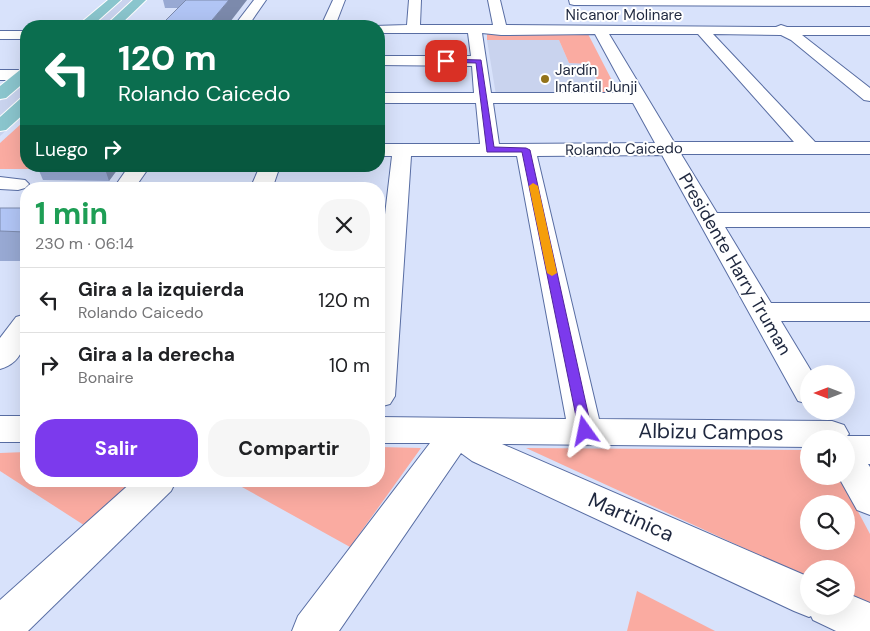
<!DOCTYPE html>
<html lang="es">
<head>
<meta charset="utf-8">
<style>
  :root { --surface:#fff; --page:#f6f6f6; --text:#202124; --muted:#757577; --line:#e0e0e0; --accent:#7c3aed }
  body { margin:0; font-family:"DM Sans",sans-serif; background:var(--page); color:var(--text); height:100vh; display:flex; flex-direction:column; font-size:19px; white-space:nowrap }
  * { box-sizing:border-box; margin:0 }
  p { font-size:16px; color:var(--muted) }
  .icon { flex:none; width:28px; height:28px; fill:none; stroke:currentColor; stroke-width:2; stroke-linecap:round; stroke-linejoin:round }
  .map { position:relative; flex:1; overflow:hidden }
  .panel { position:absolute; left:20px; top:182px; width:365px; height:305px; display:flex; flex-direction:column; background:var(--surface); border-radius:20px; box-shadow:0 5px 20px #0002 }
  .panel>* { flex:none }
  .guide { position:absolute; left:20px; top:20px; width:365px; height:152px; border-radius:20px; box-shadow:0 5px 20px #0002; background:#0b6e4f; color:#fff; overflow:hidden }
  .needle { width:32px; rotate:270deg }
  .buttons { position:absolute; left:800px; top:365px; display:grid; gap:10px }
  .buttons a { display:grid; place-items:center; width:55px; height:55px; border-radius:50%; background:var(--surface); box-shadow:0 5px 20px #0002; font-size:25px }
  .pin { position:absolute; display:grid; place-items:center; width:42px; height:42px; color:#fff; margin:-21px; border-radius:10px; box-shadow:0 2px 8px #0006 }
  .me { position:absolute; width:55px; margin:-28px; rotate:348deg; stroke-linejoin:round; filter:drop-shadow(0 0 4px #0008) }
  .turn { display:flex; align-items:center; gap:18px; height:105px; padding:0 15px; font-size:22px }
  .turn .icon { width:65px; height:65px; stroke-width:2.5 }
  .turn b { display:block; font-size:35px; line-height:42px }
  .then { display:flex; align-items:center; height:48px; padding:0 15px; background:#0003; gap:10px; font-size:19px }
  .round { display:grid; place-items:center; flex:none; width:52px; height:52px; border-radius:20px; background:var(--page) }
  .overview { display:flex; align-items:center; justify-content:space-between; height:85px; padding:0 15px }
  h1 { font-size:30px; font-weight:700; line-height:38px; color:#1e9e55 }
  .button { display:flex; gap:10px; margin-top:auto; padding:10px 15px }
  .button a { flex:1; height:58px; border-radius:20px; background:var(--accent); color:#fff; font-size:20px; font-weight:700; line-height:58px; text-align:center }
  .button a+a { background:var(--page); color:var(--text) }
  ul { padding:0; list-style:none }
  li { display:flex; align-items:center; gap:15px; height:65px; padding:0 15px; border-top:1px solid var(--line) }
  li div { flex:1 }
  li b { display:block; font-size:19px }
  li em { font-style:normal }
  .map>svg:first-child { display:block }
</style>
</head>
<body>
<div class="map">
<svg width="870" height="631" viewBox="0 0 870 631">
  <rect width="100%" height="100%" fill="#d8e2fb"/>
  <g fill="#c9d3ee">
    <path d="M122,0h23l-27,26h-26z"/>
    <path d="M487,40h72l10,23h21l14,32h-108z"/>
    <path d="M26,80v32l-26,24v-35z"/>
  </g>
  <g fill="#faaba1" fill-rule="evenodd">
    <path d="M487,33l101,1 32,62 -16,-1 -14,-31 -21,-1 -10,-23h-72z"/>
    <path d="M21,124h5v42h12l-3,3h-35v-26z"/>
    <path d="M379,447l42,1 -71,99 -119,-66h148z"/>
    <path d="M526,448l283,2v26h30l31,58v72l-24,-11v-26h-37v9zM809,504h37v37h-37z"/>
    <path d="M26,452v29h113l-49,48 -90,-58v-18z"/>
    <path d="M637,591l78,40h-88z"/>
  </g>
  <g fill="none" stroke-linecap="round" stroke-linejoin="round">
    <g stroke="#586da3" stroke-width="2">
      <g id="minor">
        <path d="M254,0h12l-18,26h-14z"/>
        <path d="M333,0h12l-10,26h-14z"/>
        <path d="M409,0h12l-1,25h73l-5,-25h12l6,25 270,2 5,-2 6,2h83v8h-68l68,53v13l-6,-1 -73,-60 -10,-5 -68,-1 102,108h55v12h-189l36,59h153v14h-145l46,76h99v18h-89l32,53h-4v30l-11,-3 -136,-246 -125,1 62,263 233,2 12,4 5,9 -2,2h23v28h-2l2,3v48l-13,-5 -19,-34h8v-37h-37v8l-307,-3 307,133v29h37v-13l24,10v28h-34l-23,-11 -2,-4 -2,1 -15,-6 -322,-150 -11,-8 -122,178h-47l6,-15 132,-173h-51v-26l187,2 -49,-263h-106l-16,240 -5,8 -11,3v-142l13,-109h-13v-12h101l-4,-41h-97v-10h95l-2,-27 -93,-1v-9h92l-3,-23h-89v-7h-5l33,-1zM482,33l19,2 94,-1 32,59h-136zM609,34h89l96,108h-120zM493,103h140l22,40 -156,1z"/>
        <path d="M569,0h301v6l-296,-1 -4,-1z"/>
        <rect x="0" y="31" width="26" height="8"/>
        <rect x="0" y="70" width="26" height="10"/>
        <path d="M129,166h21l-16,23h-21z"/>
        <path d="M260,166h20l-8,23h-22z"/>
        <path d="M0,177l25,3 4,4 -4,4 -7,2 -18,-1z"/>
        <path d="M26,314c1,23 0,48 -26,55v-31l16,-21z"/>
        <rect x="0" y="416" width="26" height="26"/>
        <path d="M133,481h43l-5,10 -143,140h-28v-31z"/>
      </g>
    </g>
    <g stroke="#fff" stroke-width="2">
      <g id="major">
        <path d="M108,0h13l-29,26h-15z"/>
        <path d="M133,0h13l-27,26h-14z"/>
        <path d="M26,68v13l-20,17 -6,1v-13l20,-16z"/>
        <path d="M26,98v14l-20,18 -6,1v-14l20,-18z"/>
      </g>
    </g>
    <use href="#minor" fill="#fff" fill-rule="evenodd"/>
    <use href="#major" fill="#8ac5cd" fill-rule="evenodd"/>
  </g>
  <g fill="#98a9d3">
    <path d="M163,0h84l-68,8h-14z"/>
    <path d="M37,166h83l-11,15 -66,-1z"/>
    <rect x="0" y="208" width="26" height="53"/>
  </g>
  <g fill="#7c8aac">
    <path d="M229,0h18l-20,26h-20z"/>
    <path d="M104,166h16l-11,15z"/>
  </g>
  <g fill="#b1c5f5" stroke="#7c8aac">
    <path d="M186,0h43l-22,26h-47z"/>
    <path d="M0,208h26v24l-26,-1z"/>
  </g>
  <path fill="#7c3aed" stroke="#51269a" d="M446,59l35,1 13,87 32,1 4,2 62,281 -2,4 -5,1 -4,-1 -2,-4 -57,-279h-35l-11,-89 -33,-1v-2z"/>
  <path fill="#f59e0b" d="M533,183l5,3 19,87 -5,3 -5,-3 -18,-87z"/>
  <circle fill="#93731a" stroke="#fff" stroke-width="2" cx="545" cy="79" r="5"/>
  <g text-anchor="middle" stroke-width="4" stroke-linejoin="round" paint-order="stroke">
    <g font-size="15" fill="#1e273e" stroke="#fff">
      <text x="624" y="20">Nicanor Molinare</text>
      <text transform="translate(624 149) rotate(-1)" y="5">Rolando Caicedo</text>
    </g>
    <g font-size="15" fill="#1e273e" stroke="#fff" text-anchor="start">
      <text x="555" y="75">Jardín<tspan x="555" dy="17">Infantil Junji</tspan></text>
    </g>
    <g font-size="18" fill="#1e273e" stroke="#fff">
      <text transform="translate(735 264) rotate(60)" y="6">Presidente Harry Truman</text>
    </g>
    <g font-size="21" fill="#1e273e" stroke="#fff">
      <text transform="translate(711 432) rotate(1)" y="7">Albizu Campos</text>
      <text transform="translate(631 517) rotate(24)" y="7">Martinica</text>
    </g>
  </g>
</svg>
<div class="buttons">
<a><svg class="needle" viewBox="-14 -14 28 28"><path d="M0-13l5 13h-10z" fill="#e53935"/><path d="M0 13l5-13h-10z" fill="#757577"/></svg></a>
<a><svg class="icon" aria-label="sound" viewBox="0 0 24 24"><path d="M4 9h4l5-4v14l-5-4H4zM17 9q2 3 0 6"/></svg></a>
<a><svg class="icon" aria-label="search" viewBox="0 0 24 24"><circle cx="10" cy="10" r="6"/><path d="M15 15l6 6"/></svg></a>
<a><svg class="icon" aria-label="layers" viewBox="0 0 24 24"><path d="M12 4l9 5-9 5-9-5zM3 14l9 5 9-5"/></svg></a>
</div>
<div class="pin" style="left:446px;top:61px;background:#d93025"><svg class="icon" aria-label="arrive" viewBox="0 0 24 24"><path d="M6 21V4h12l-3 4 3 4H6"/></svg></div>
<svg class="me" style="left:585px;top:431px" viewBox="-20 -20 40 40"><path d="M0-17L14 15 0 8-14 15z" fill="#7c3aed" stroke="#fff" stroke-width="4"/></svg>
<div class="guide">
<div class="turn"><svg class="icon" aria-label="left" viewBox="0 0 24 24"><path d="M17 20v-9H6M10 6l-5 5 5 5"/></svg><div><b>120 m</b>Rolando Caicedo</div></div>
<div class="then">Luego<svg class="icon" aria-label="right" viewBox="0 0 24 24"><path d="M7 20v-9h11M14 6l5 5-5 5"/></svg></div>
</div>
<section class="panel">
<div class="overview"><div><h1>1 min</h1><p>230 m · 06:14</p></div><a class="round"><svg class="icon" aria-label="close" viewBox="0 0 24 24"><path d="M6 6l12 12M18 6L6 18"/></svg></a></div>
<ul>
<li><svg class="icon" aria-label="left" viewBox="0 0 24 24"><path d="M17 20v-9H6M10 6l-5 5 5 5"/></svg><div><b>Gira a la izquierda</b><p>Rolando Caicedo</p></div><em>120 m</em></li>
<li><svg class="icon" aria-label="right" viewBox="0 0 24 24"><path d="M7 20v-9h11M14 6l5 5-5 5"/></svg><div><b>Gira a la derecha</b><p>Bonaire</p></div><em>10 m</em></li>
</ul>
<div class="button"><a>Salir</a><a>Compartir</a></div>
</section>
</div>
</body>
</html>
